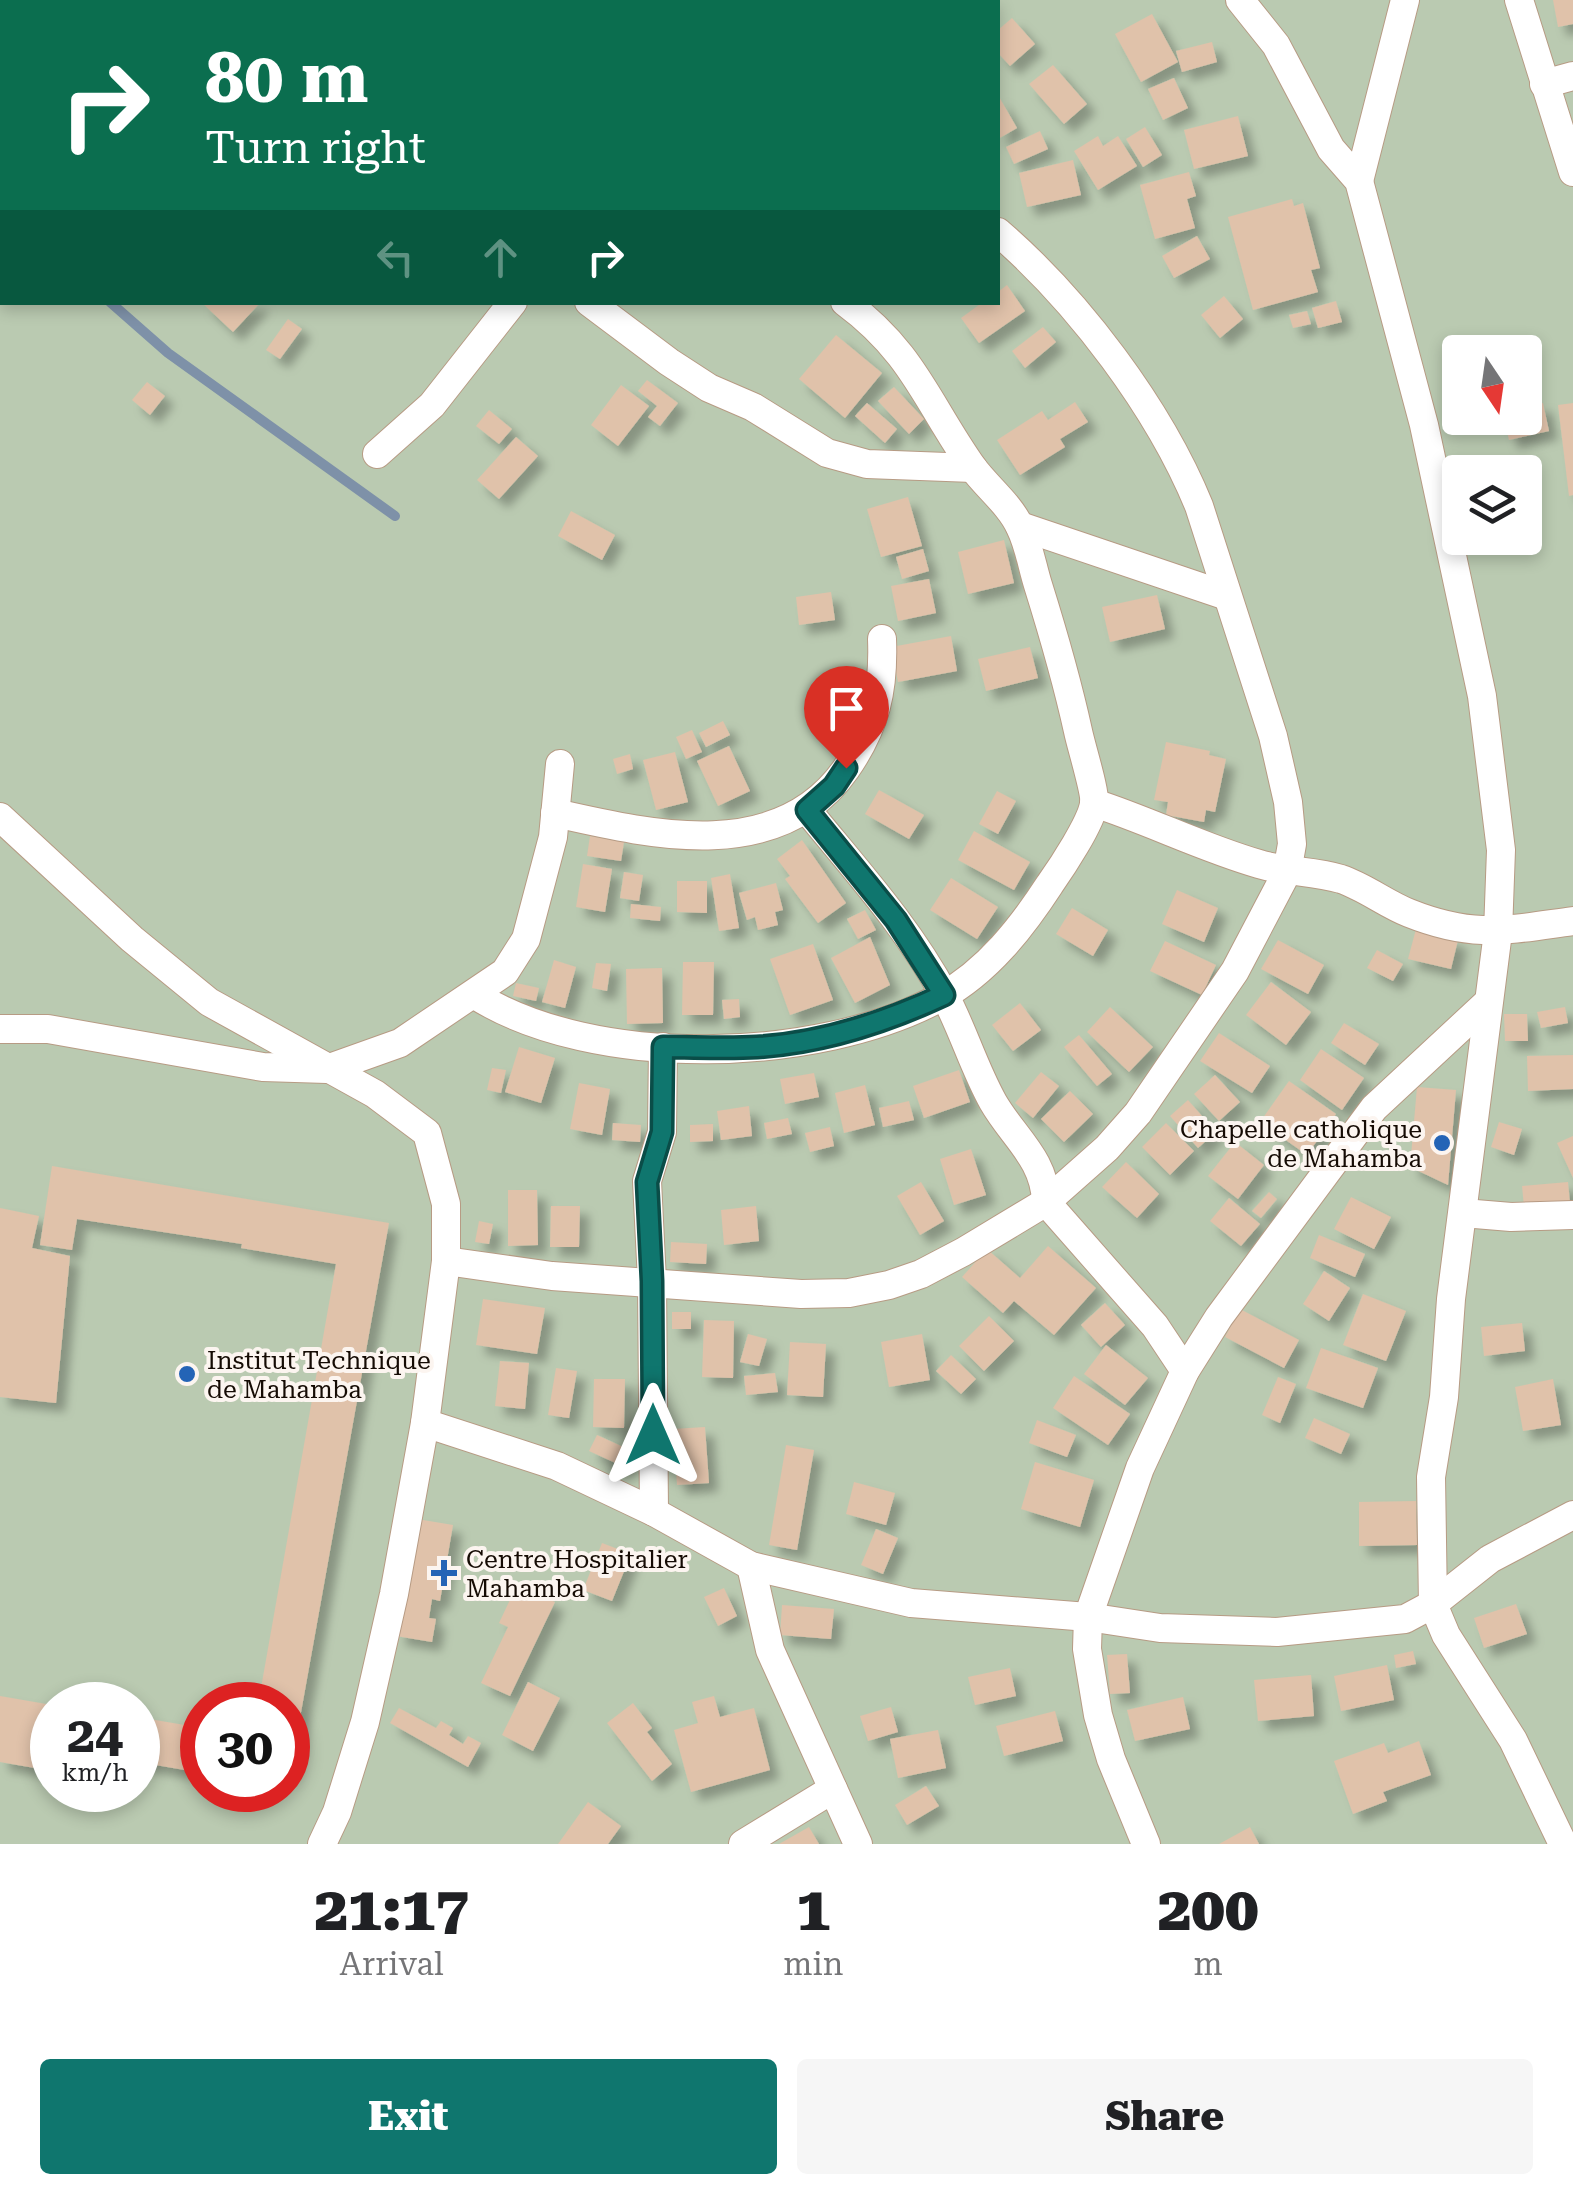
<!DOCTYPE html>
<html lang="en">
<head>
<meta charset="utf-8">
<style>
  :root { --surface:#fff; --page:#f6f6f6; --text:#202124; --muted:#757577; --accent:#0f766e }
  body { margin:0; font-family:"Roboto Serif",serif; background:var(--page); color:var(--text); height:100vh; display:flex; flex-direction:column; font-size:38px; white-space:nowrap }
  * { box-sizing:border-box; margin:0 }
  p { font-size:32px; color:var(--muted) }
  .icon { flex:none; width:55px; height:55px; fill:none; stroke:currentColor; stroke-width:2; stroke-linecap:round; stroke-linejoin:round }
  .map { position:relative; height:1844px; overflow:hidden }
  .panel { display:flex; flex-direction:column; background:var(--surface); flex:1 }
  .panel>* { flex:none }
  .hud { position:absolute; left:0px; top:0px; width:1000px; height:305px; box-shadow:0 5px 15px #0003; background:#0b6e4f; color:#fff; overflow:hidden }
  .needle { width:65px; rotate:167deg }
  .controls { position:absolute; left:1442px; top:335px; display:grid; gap:20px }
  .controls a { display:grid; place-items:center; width:100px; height:100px; border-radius:10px; background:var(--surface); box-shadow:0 5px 15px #0003; font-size:50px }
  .speed { position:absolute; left:30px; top:1682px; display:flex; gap:20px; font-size:50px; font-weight:700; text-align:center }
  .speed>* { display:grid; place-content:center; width:130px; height:130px; border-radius:50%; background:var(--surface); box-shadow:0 5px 15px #0003; line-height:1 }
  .speed small { font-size:25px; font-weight:400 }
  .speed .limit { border:15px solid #d22; background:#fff; color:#111 }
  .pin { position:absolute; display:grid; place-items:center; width:85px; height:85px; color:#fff; margin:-102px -42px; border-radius:50% 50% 50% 0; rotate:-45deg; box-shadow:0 0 10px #0007 }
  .pin .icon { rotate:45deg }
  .me { position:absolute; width:110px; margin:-55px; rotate:0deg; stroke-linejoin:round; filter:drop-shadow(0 0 8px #0008) }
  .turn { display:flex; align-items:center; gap:35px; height:210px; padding:0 40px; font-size:45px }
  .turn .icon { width:130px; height:130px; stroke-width:2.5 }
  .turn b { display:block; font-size:70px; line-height:85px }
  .lanes { display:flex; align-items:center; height:95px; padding:0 40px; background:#0003; justify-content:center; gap:50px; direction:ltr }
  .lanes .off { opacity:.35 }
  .eta { display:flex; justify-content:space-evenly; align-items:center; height:170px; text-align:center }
  .eta b { font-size:60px; font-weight:800; line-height:70px }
  .action { display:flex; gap:20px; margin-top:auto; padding:20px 40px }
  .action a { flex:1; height:115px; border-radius:10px; background:var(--accent); color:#fff; font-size:40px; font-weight:800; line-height:115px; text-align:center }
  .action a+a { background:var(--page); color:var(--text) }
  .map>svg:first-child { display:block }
</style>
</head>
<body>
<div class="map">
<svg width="1573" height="1844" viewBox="0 0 1573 1844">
  <defs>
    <filter id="shadow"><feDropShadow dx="9" dy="9" stdDeviation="5" flood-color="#0004"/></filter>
  </defs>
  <rect width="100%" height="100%" fill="#fcf5f0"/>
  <path fill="#bacab1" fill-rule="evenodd" d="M0,0h1573v1844h-1573zM2,2h996v300h-996zM1460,352h65v66h-65zM1460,472h65v66h-65zM52,1705h86v85h-86zM202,1705h86v85h-86z"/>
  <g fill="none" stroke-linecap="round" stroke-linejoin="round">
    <g stroke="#7e91a8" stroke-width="10">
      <path d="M0,206l2,2"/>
      <path d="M110,302l58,51 227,163"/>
    </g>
  </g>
  <g fill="#e0c2aa" filter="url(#shadow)">
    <path d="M1553,0h20v24l-15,3z"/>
    <path d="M1152,14l26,48 -37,20 -26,-48z"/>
    <path d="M1012,18l23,26 -25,22 -12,-13v-23z"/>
    <path d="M1212,42l5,20 -35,10 -6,-21z"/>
    <path d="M1053,65l34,39 -23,20 -35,-40z"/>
    <path d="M1174,78l14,30 -25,12 -15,-31z"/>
    <path d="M998,95l19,33 -19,11z"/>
    <path d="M1238,116l10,40 -54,13 -10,-39z"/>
    <path d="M1145,127l17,28 -19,12 -17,-28z"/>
    <path d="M1040,131l8,18 -34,15 -8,-17z"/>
    <path d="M1098,136l5,10 15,-10 19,30 -39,24 -24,-39z"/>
    <path d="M1073,160l8,35 -54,12 -8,-34z"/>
    <path d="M1189,172l7,24 -9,3 8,29 -40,11 -15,-54z"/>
    <path d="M1292,199l2,7 9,-3 17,65 -9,2 7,22 -65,18 -25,-93z"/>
    <path d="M1197,236l13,23 -36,19 -12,-22z"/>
    <path d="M1007,285l18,26 -46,32 -18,-25 22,-16h15v-10z"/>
    <path d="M1224,296l19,23 -23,19 -19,-23z"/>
    <path d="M1336,301l6,21 -24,6 -6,-20z"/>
    <path d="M201,302h60l-28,30z"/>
    <path d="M1307,311l4,13 -18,4 -4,-13z"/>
    <path d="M288,319l14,10 -22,30 -14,-9z"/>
    <path d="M1043,327l13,15 -31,26 -13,-17z"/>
    <path d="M836,335l46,38 -37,45 -46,-39z"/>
    <path d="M647,380l31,23 -18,23 -12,-9 9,-11 -19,-15z"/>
    <path d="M147,382l18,14 -15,19 -18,-15z"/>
    <path d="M621,385l28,21 -31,40 -27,-21z"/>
    <path d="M894,387l30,32 -15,15 -31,-33z"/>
    <path d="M1075,402l13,20 -28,17 5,8 -45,28 -23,-35 45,-29 6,9z"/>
    <path d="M867,403l30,26 -12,14 -30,-27z"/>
    <path d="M1543,403l6,28 -40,9 -5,-22h21v-11z"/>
    <path d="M1573,403v92l-4,1 -11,-91z"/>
    <path d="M489,410l23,19 -13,15 -23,-18z"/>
    <path d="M516,437l22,19 -39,43 -22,-19z"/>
    <path d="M908,497l14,49 -41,11 -14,-48z"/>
    <path d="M571,511l44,24 -13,25 -44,-24z"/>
    <path d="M1004,540l10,43 -46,11 -10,-42z"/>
    <path d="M923,549l6,22 -27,8 -6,-22z"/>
    <path d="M929,579l7,34 -38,8 -7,-35z"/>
    <path d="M831,592l4,28 -36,5 -3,-28z"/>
    <path d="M1157,595l8,34 -55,13 -8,-35z"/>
    <path d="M951,636l6,35 -59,11 -7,-35z"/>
    <path d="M1030,647l8,31 -52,13 -8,-32z"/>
    <path d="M723,721l7,14 -24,12 -7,-14z"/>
    <path d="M692,730l10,22 -16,7 -10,-22z"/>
    <path d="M1166,742l44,9 -1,4 17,4 -11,53 -9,-2 -2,12 -38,-7 2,-13 -14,-2z"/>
    <path d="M729,746l21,45 -32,15 -21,-45z"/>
    <path d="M675,752l13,50 -32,8 -13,-50z"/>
    <path d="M630,754l3,15 -16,5 -4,-15z"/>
    <path d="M879,790l45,25 -15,24 -44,-25z"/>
    <path d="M997,791l19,10 -18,33 -19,-10z"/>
    <path d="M974,831l56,31 -16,28 -56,-30z"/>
    <path d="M590,836l34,6 -3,19 -34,-5z"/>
    <path d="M802,840l44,63 -28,20 -33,-44 5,-3 -13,-17z"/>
    <path d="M583,864l29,5 -7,43 -29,-5z"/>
    <path d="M624,872l19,3 -4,26 -19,-3z"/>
    <path d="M730,874l9,54 -20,3 -8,-53z"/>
    <path d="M951,878l47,29 -21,32 -47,-29z"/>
    <path d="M677,881h30v32l-30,-1z"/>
    <path d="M776,883l7,27 -8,2 3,13 -20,5 -3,-13 -8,3 -8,-27z"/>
    <path d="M1177,890l41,18 -14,34 -42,-18z"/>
    <path d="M631,904l30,3 -1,14 -30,-3z"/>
    <path d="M1072,908l36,22 -15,26 -37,-22z"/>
    <path d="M865,910l11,20 -18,9 -11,-20z"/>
    <path d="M1416,929l42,11 -7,29 -43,-10z"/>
    <path d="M870,937l20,48 -35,18 -24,-45z"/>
    <path d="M1278,940l46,25 -16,29 -47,-25z"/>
    <path d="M1165,941l51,24 -14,30 -52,-24z"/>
    <path d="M813,944l20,56 -43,15 -20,-56z"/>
    <path d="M1377,950l26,14 -10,17 -26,-13z"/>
    <path d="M554,960l22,7 -11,41 -23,-6z"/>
    <path d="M683,962h31l-1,53h-31z"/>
    <path d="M596,963l15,1 -4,27 -15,-3z"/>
    <path d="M662,968l1,55 -36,1 -1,-55z"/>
    <path d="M1271,982l40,30 -25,33 -40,-30z"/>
    <path d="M516,983l23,5 -3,13 -23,-5z"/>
    <path d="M739,999l1,18 -16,2 -2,-19z"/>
    <path d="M1020,1003l21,27 -28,21 -21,-26z"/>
    <path d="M1110,1007l43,40 -24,25 -42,-40z"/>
    <path d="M1565,1007l3,16 -27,5 -4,-16z"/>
    <path d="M1504,1014h23l1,27h-23z"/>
    <path d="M1344,1023l35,21 -14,21 -34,-22z"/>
    <path d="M1219,1033l51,33 -18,27 -52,-32z"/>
    <path d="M1079,1035l33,39 -15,12 -33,-39z"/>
    <path d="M519,1047l36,11 -14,45 -36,-11z"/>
    <path d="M1321,1049l43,29 -22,32 -42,-30z"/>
    <path d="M1573,1055v34l-45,2 -1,-35z"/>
    <path d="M492,1068l14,2 -5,23 -14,-3z"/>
    <path d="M959,1070l11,32 -46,16 -11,-32z"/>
    <path d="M1041,1072l18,14 -26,32 -18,-15z"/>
    <path d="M814,1073l5,24 -34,7 -5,-25z"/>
    <path d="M1215,1075l25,27 -21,19 -25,-27z"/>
    <path d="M1289,1081l47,33 -29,41 -47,-33z"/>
    <path d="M579,1083l31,6 -8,46 -32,-6z"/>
    <path d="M865,1085l10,40 -31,8 -9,-40z"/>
    <path d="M1417,1087l39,3 -8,95 -38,-18z"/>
    <path d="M1070,1091l23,23 -29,28 -23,-23z"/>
    <path d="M1188,1100l28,32 -18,16 -28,-32z"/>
    <path d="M909,1101l5,19 -31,7 -4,-19z"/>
    <path d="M749,1106l3,30 -31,4 -4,-29z"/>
    <path d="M788,1118l4,16 -25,5 -3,-16z"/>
    <path d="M1499,1122l23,7 -8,26 -23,-8z"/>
    <path d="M613,1123l28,2 -1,17 -28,-2z"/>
    <path d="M1166,1123l28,28 -24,24 -28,-28z"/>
    <path d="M713,1124v17l-23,1v-17z"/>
    <path d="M830,1127l4,19 -24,6 -5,-19z"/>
    <path d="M1573,1136v42l-16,-35z"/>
    <path d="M1235,1142l29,23 -26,34 -30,-23z"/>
    <path d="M971,1149l15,46 -32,10 -14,-46z"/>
    <path d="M1126,1162l33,32 -22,24 -35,-31z"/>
    <path d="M52,1166l337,57 -100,556 -1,-74h-30l78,-441 -95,-16 1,-4 -165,-25 -5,31 -32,-5z"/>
    <path d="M921,1182l23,39 -24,14 -23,-39z"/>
    <path d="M1568,1182l2,21 -46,4 -2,-21z"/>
    <path d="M508,1190h29l1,55 -30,1z"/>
    <path d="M1269,1192l8,7 -16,19 -9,-7z"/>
    <path d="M1351,1197l40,20 -17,32 -40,-20z"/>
    <path d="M1229,1198l31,26 -19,22 -31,-25z"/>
    <path d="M551,1206h29l-1,41h-29z"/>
    <path d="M756,1206l3,35 -35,4 -3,-35z"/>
    <path d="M0,1208l39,8 -7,32 38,8 -14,147 -56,-6z"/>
    <path d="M479,1221l14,3 -4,20 -14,-2z"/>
    <path d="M1319,1235l46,19 -10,23 -45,-19z"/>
    <path d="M671,1242l36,2 -1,20 -36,-2z"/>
    <path d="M1048,1246l48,42 -42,47 -40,-34 -11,12 -41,-36 25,-28 33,29z"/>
    <path d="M1324,1271l26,17 -21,33 -26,-17z"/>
    <path d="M1363,1294l43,17 -20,50 -43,-16z"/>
    <path d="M483,1299l62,9 -8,46 -61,-9z"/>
    <path d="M1105,1303l20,22 -24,22 -20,-22z"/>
    <path d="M1240,1309l59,31 -15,28 -59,-31z"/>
    <rect x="672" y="1312" width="19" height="17"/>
    <path d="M989,1316l25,25 -30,30 -25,-25z"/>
    <path d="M704,1320l30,1 -1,57 -31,-1z"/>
    <path d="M1522,1323l3,28 -41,5 -3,-29z"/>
    <path d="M748,1334l19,5 -8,27 -19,-4z"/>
    <path d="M922,1334l8,46 -41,7 -8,-45z"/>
    <path d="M790,1342l36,2 -3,53 -36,-2z"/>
    <path d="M1106,1345l42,33 -23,27 -41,-31z"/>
    <path d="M1321,1348l57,20 -15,40 -57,-20z"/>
    <path d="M951,1355l25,24 -15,15 -25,-23z"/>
    <path d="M500,1361l29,2 -4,46 -30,-3z"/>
    <path d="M556,1368l21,3 -8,47 -21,-3z"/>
    <path d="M775,1373l3,19 -32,3 -2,-19z"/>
    <path d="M1074,1376l56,38 -22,31 -55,-37z"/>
    <path d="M1278,1377l18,7 -16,39 -18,-8z"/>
    <path d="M594,1379h31l-1,49 -31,-1z"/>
    <path d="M1553,1379l8,46 -38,6 -8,-44z"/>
    <path d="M1314,1418l36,16 -9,20 -36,-16z"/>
    <path d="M1037,1420l39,15 -9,22 -38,-14z"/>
    <path d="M705,1427l4,56 -32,2 -4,-56z"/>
    <path d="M597,1435l33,15 -8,16 -33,-15z"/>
    <path d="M786,1445l28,5 -17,100 -28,-5z"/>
    <path d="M1035,1462l59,18 -14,47 -59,-18z"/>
    <path d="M854,1482l41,11 -9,32 -40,-11z"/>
    <path d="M1416,1501l1,44 -58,1v-44z"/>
    <path d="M417,1519l36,6 -13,76 -8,-2 -3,19 7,1 -4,23 -36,-6z"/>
    <path d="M876,1529l22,9 -15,36 -22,-9z"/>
    <path d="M602,1543l29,11 -19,47 -29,-11z"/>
    <path d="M517,1585l38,17 -45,94 -29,-13 27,-56 -9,-4z"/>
    <path d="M724,1588l13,28 -19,10 -14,-29z"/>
    <path d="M1516,1604l11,30 -43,14 -10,-30z"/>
    <path d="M782,1605l52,4 -3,30 -51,-4z"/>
    <path d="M1413,1651l3,13 -20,4 -2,-13z"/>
    <path d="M1127,1654l3,39 -20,1 -3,-39z"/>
    <path d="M1387,1665l7,35 -53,11 -7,-35z"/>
    <path d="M1010,1668l6,28 -41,9 -7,-28z"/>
    <path d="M1311,1675l3,41 -56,5 -4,-41z"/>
    <path d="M528,1682l32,16 -27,53 -31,-16z"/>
    <path d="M0,1696l52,9v66l-52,-9z"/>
    <path d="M714,1696l6,21 34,-9 16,62 -79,22 -17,-62 24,-7 -6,-21z"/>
    <path d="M1183,1697l7,32 -55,12 -8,-31z"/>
    <path d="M633,1703l19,25 -5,4 25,32 -20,17 -45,-58z"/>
    <path d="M891,1707l7,25 -30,9 -8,-25z"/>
    <path d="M399,1708l37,20 5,-7 12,7 -4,7 14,9 5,-8 13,7 -13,24 -78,-44z"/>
    <path d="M1055,1711l8,30 -59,15 -8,-30z"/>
    <path d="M138,1717l64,11v45l-64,-11z"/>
    <path d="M938,1730l8,38 -48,10 -8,-39z"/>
    <path d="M1419,1741l12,34 -48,17 4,9 -34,13 -19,-53 50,-18 4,10z"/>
    <path d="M926,1786l13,20 -32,19 -12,-20z"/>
    <path d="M588,1802l33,24 -13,18h-50z"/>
    <path d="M809,1827l10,17h-40z"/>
    <path d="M1250,1827l9,17h-40z"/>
  </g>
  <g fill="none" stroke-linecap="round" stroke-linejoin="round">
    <g stroke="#b79b84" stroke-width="30">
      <g id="minor">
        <path d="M289,0l2,2"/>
        <path d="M765,0l1,2"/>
        <path d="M1240,0l36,45 55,104 28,32 65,244 58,271 19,154 -3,82 -47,367 -7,98 -13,80 2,127 13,31 67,105 50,104"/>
        <path d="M1519,0l54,172"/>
        <path d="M1544,84l29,-8"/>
        <path d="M1359,181l46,-181"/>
        <path d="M589,302l80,60 40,26 44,19 74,46 40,11 106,4"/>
        <path d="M377,454l55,-49 81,-103"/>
        <path d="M1020,526l207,70"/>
        <path d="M1094,803c56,18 109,45 165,61 26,8 56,7 82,15 24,8 45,25 68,34 65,26 98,17 164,8"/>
        <path d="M807,810c48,59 102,118 138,186 18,34 29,72 48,106 20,35 52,57 53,100l109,124 30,45"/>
        <path d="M555,813c97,22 224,52 291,-44 30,-43 38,-79 36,-130"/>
        <path d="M0,817l132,122 77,63 166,92 52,39 19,71v57l-21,162 -31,171 -29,128 -28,90 -15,32"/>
        <path d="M475,995c119,75 344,69 466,2 47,-26 81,-70 109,-113 12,-17 41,-61 44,-80 2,-11 -13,-58 -16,-73 -11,-50 -25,-98 -40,-146 -6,-19 -9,-40 -18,-58 -10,-22 -32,-39 -47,-59 -46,-65 -59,-115 -128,-166"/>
        <path d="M0,1029h48l215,38 64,2 73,-26 105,-71 21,-33 27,-102 7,-73"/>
        <path d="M1463,1213l48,4 62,-2"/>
        <path d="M446,1261l106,15 249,18 48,-1 40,-8 32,-11 42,-22 83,-50 61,-54 31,-35 97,-142 52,-99 5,-28 -4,-42 -15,-66 -74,-230c-40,-98 -121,-205 -201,-274"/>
        <path d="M425,1423l132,43 97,46 97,54 160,37 177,14 72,11 117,4 128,-13 28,-15 57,-45 83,-44"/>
        <path d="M654,1512l-2,-231 -5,-100 15,-49 1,-85"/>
        <path d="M751,1566l19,84 88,194"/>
        <path d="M743,1844l90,-55"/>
        <path d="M1146,1844l-35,-85 -13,-44 -11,-66 1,-32 52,-149 45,-97 34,-54 155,-209 113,-105"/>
      </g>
    </g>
    <use href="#minor" stroke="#fff" stroke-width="28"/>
  </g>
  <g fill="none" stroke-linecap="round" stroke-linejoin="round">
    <g stroke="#0a4d48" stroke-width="25">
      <path id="route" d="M653,1435l-1,-154 -5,-99 15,-50 1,-85c31,0 63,2 94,0 65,-4 129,-25 187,-52l-48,-75 -89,-110 27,-24 12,-18"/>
    </g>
    <use href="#route" stroke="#0f766e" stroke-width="18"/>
  </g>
  <g fill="#2464b6" stroke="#fcf5f0" stroke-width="4">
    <circle cx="1442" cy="1143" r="10"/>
    <circle cx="187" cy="1374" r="10"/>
    <path d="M439 1558h10v10h10v10h-10v10h-10v-10h-10v-10h10z"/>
  </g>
  <g text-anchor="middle" stroke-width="8" stroke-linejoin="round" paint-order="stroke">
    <g font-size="25" fill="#150b04" stroke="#fcf5f0" text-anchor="start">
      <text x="1422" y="1138" text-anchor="end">Chapelle catholique<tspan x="1422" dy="29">de Mahamba</tspan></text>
      <text x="207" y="1369">Institut Technique<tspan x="207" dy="29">de Mahamba</tspan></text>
      <text x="466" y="1568">Centre Hospitalier<tspan x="466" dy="29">Mahamba</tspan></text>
    </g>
  </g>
</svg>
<div class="controls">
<a><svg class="needle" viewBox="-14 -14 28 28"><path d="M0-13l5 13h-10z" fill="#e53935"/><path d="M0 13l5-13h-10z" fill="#757577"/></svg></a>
<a><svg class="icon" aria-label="layers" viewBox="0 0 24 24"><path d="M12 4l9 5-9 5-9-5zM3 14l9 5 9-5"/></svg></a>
</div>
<div class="speed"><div>24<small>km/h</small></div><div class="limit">30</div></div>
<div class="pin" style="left:846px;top:768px;background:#d93025"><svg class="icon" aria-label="arrive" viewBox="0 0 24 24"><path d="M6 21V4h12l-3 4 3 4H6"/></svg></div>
<svg class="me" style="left:653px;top:1435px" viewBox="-20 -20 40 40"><path d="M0-17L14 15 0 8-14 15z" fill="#0f766e" stroke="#fff" stroke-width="4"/></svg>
<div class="hud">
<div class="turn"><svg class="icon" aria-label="right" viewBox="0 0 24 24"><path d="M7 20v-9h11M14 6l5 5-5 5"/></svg><div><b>80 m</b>Turn right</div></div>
<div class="lanes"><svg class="icon off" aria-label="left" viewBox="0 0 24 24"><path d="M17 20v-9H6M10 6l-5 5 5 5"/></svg><svg class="icon off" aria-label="ahead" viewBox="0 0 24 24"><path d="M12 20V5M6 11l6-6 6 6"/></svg><svg class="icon" aria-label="right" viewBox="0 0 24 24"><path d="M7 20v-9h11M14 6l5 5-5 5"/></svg></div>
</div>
</div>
<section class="panel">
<div class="eta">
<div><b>21:17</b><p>Arrival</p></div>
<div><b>1</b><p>min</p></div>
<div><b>200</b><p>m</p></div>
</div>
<div class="action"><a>Exit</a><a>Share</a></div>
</section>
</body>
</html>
